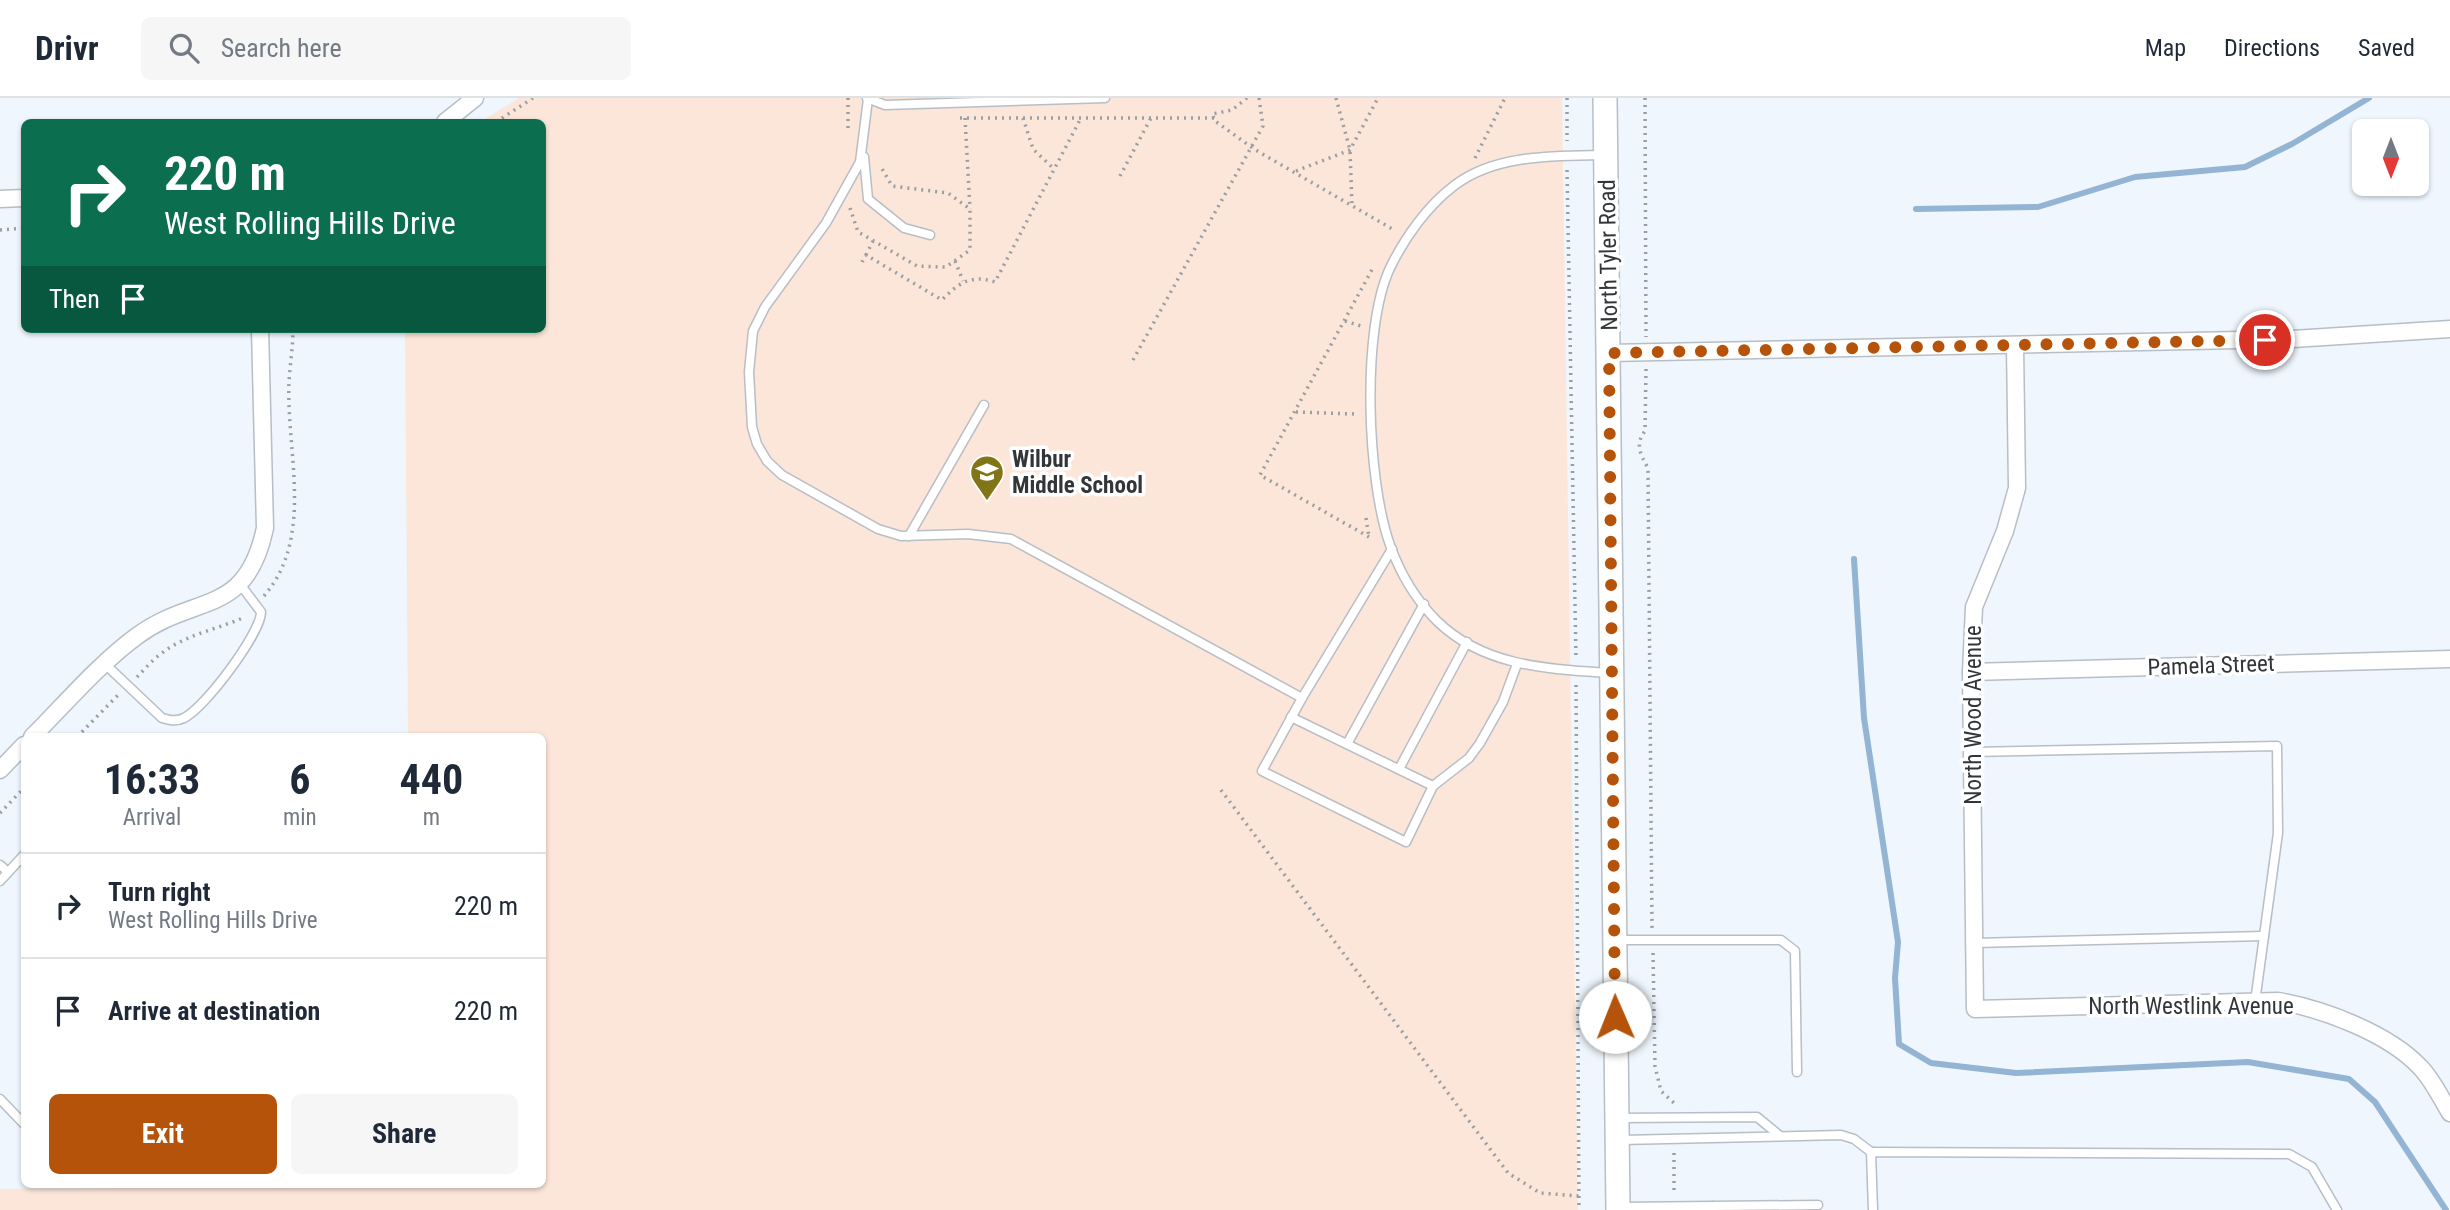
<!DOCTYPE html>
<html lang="en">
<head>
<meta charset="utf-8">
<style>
  :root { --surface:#fff; --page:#f6f6f7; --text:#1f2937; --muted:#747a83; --line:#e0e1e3; --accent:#b45309 }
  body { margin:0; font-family:"Roboto Condensed",sans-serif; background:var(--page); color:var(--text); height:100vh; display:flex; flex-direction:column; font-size:26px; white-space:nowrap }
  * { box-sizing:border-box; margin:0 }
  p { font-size:23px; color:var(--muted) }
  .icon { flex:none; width:38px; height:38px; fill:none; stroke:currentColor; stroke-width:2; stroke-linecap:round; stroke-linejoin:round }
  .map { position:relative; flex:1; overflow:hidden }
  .sheet { position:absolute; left:21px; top:635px; width:525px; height:455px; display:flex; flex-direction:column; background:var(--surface); border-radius:10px; box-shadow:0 2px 5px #0004 }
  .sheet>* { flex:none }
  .top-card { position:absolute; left:21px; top:21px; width:525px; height:214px; border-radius:10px; box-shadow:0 2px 5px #0004; background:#0b6e4f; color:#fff; overflow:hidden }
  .needle { width:46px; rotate:180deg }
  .controls { position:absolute; left:2352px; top:21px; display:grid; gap:14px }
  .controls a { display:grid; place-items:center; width:77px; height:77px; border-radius:10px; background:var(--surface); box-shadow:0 2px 5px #0004; font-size:35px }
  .pin { position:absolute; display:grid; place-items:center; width:60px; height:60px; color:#fff; margin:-30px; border:4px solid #fff; border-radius:50%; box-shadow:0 2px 7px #0007 }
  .me { position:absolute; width:77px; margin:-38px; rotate:359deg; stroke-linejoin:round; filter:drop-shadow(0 0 5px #0008) }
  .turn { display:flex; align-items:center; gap:24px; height:147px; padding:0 28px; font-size:32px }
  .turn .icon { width:91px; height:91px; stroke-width:2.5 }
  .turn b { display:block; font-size:49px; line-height:60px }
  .then { display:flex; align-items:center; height:66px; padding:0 28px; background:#0003; gap:14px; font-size:26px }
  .eta { display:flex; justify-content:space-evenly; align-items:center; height:119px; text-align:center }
  .eta b { font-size:42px; font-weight:700; line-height:49px }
  .button { display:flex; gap:14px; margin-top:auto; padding:14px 28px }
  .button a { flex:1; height:80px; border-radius:10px; background:var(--accent); color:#fff; font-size:28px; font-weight:700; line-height:80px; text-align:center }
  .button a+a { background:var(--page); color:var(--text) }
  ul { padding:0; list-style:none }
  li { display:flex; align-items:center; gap:21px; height:105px; padding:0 28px; border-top:2px solid var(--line) }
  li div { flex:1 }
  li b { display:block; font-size:26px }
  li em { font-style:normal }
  header { display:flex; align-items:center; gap:42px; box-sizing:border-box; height:98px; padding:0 35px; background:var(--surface); border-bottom:2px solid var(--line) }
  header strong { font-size:33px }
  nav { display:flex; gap:38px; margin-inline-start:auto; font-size:24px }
  .search { width:490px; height:63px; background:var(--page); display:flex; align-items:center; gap:18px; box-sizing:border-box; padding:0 24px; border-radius:10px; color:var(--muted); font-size:26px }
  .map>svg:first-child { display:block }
</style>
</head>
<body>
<header>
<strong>Drivr</strong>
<div class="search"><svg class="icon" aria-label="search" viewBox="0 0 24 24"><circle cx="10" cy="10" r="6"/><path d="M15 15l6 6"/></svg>Search here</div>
<nav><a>Map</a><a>Directions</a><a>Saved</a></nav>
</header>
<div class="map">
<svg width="2450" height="1112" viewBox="0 0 2450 1112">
  <rect width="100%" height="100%" fill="#eff6fd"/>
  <path fill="#fce6d9" d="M519,0h1043l16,1112h-1578v-21l542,-4v-448h-134l-3,-408h137v-207h-62z"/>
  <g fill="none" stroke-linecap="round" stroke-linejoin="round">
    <g stroke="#93b4d2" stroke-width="6">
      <path d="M1916,111l122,-2 97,-30 110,-10 47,-23 77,-46"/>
      <path d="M1854,461l10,159 34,224 -3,36 4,66 32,19 85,10 232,-11 101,17 26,23 71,108"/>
    </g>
    <g stroke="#b7bec5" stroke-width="11">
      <g id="lane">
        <path d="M867,0l18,7 220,-7"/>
        <path d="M868,1l-8,63 -34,61 -61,84 -12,24 -4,41 3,55 5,17 10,17 15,14 96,54 23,7 67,-2 43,5 291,159 90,-149"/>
        <path d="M1603,57c-48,1 -107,-1 -148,30 -27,20 -50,52 -65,83 -29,62 -23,213 0,277 10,28 26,55 47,76 47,46 112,48 173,52"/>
        <path d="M864,59l4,42 36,29 26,7"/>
        <path d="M909,438l75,-131"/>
        <path d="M105,566l57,54c7,2 14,4 22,0 20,-9 77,-85 77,-106l-21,-28"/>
        <path d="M1302,600l-40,73 144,71 27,-56 36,-28 11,-15 23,-41 14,-38"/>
        <path d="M1291,619l142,69"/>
        <path d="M1347,646l77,-140"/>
        <path d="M1972,654l305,-6 1,87 -23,169"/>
        <path d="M1399,671l68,-127"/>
        <path d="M0,767l8,7"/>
        <path d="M0,783l24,-26"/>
        <path d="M1618,842h163l14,11 2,121"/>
        <path d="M1975,845l289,-7"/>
        <path d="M0,1001l24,25"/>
        <path d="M1619,1020l138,-1 23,19"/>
        <path d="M1621,1042l220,-5 13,4 17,13"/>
        <path d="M1713,1108l105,-1"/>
        <path d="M1621,1109l92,-1v3"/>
        <path d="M1873,1112l-2,-58 418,2 23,13 25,43"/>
      </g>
    </g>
    <g stroke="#b7bec5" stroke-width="19">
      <g id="street">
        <path d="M445,24l30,-24"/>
        <path d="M0,101l24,-1"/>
        <path d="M2015,247l2,143 -12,43 -31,76 -3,65 4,337 303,-8c45,8 110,32 142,66 12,12 21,31 30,46"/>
        <path d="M1609,255l684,-14 157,-10"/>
        <path d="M1971,574l479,-13"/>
        <path d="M32,639c34,-34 67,-73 105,-101 58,-43 109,-18 128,-108l-5,-199"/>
        <path d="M0,672l24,-25"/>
      </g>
    </g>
    <g stroke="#b7bec5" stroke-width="26">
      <path id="secondary" d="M1605,0l13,1112"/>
    </g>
    <g stroke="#999ea3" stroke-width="3.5" stroke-dasharray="2 5" stroke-linecap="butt">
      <path d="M848,0v32"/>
      <path d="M1247,0l-15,12 -20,4 3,7 39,28 140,81"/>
      <path d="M1336,0l14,52 2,55"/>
      <path d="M1567,0v43"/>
      <path d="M1645,0l1,239"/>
      <path d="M960,20h254"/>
      <path d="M965,20l5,91"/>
      <path d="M1023,20l10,31 21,20"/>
      <path d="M496,24l37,-24"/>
      <path d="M1475,60l30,-60"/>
      <path d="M1567,72l9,489"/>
      <path d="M1296,73l54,-21 28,-52"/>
      <path d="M1120,78l31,-58"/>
      <path d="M850,110l8,24 59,34 29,1 24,-17v-41l-22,-16 -56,-7 -11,-19"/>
      <path d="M0,132l24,-2"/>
      <path d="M866,157l7,-14"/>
      <path d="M955,163l8,20"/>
      <path d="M862,164l4,-7 76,45c16,-17 30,-26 53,-18l86,-164"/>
      <path d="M1345,223l16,5"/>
      <path d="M1133,262l130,-234 -4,-28"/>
      <path d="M1646,271l-1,62c-10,13 -5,23 3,37l4,460"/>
      <path d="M1296,314l60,2"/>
      <path d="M1366,420l3,19"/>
      <path d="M1369,439l-109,-62 114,-209"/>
      <path d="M264,498c51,-59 22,-144 25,-214 1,-18 4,-35 4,-53"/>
      <path d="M137,579c8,-8 16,-18 25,-24 23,-18 56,-24 83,-36"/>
      <path d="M1576,587l3,525"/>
      <path d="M77,639l42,-43"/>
      <path d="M1221,692l287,383 32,20 39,3"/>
      <path d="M0,715l24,-25"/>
      <path d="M1653,855l2,113 6,25 13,12"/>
      <path d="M1674,1055v41"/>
    </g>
    <use href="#lane" stroke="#fff" stroke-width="8"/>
    <use href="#street" stroke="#fff" stroke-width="16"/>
    <use href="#secondary" stroke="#fff" stroke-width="23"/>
  </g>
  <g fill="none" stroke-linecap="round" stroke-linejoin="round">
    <path stroke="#b45309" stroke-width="12" stroke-dasharray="0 21.6" d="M1615,919l-6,-664 656,-13"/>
  </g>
  <defs>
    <g id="school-pin" transform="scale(1.75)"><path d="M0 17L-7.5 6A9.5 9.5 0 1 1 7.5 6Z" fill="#827518" stroke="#fff"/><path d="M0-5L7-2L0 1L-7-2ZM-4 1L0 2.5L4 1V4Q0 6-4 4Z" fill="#fff"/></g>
  </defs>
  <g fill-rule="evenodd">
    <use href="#school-pin" x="987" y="374"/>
  </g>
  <g text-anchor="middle" stroke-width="7" stroke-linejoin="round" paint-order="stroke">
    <g font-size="23" fill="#333638" stroke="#fff">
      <text transform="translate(1608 157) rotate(-91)" y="8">North Tyler Road</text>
      <text transform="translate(2211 567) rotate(-2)" y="8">Pamela Street</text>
      <text transform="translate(1973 617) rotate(-90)" y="8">North Wood Avenue</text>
      <text x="2191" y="916">North Westlink Avenue</text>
    </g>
    <g font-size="23" font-weight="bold" fill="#333638" stroke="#fff" text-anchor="start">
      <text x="1012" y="369">Wilbur<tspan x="1012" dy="26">Middle School</tspan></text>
    </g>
  </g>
</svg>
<div class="controls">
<a><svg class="needle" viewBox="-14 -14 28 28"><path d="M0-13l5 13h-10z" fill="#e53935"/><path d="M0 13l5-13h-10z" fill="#747a83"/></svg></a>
</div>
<div class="pin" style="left:2265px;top:242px;background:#d93025"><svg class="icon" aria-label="arrive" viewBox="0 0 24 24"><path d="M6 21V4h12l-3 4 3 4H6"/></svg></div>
<svg class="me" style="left:1615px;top:919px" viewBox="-20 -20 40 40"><circle r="19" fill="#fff"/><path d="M0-13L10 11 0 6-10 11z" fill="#b45309"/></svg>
<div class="top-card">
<div class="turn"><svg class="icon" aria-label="right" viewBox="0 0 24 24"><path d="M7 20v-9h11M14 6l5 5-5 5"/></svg><div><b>220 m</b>West Rolling Hills Drive</div></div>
<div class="then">Then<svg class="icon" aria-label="arrive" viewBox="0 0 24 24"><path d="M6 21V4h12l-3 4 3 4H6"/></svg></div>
</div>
<section class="sheet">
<div class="eta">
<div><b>16:33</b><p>Arrival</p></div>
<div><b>6</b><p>min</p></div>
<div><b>440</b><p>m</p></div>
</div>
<ul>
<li><svg class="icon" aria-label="right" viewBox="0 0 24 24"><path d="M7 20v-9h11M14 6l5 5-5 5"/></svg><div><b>Turn right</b><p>West Rolling Hills Drive</p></div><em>220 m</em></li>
<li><svg class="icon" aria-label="arrive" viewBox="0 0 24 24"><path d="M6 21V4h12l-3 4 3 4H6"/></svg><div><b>Arrive at destination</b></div><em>220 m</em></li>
</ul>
<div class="button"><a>Exit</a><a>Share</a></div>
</section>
</div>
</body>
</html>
